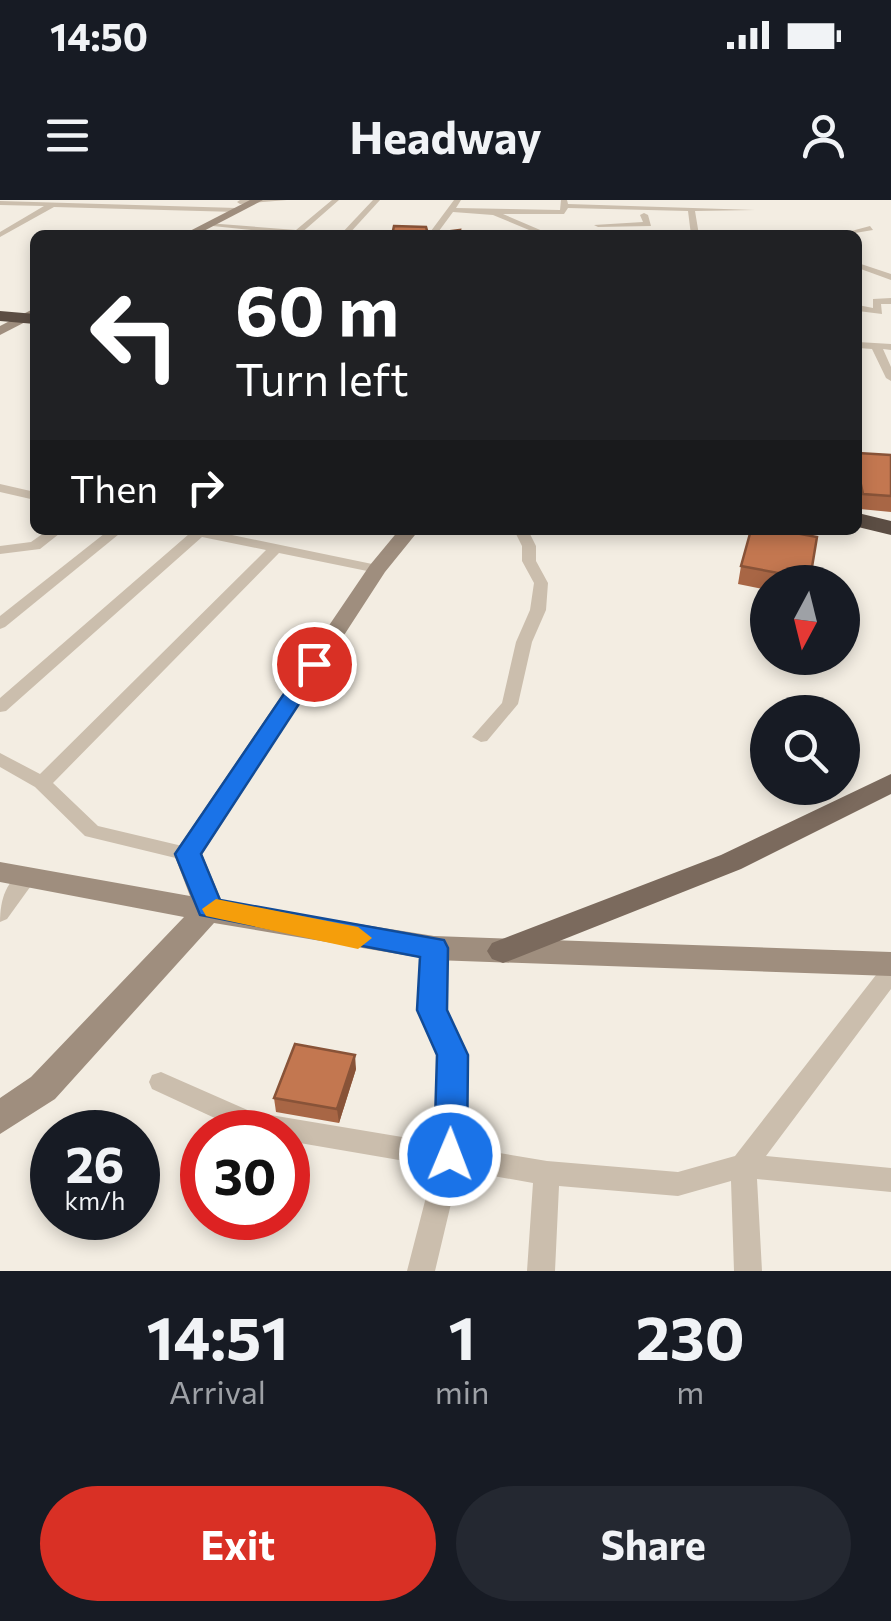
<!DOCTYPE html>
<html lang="en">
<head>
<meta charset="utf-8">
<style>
  :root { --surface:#171b24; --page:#242831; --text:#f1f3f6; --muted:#9ea1a6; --accent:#d93025 }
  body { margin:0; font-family:Commissioner,sans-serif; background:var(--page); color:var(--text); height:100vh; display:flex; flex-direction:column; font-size:38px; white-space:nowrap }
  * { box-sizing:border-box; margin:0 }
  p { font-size:32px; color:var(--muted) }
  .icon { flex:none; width:55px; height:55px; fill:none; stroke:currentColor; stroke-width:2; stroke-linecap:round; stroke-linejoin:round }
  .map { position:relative; height:1071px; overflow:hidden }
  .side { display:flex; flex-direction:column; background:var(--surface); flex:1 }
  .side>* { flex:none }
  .banner { position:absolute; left:30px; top:30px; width:832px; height:305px; border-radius:15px; box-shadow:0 5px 15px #0003; background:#202124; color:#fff; overflow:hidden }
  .needle { width:65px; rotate:187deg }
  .buttons { position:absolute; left:750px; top:365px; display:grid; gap:20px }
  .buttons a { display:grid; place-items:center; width:110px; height:110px; border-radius:50%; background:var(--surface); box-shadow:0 5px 15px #0003; font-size:50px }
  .speed { position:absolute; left:30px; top:910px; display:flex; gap:20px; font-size:50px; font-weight:700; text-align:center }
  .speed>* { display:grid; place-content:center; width:130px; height:130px; border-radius:50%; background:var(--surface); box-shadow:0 5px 15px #0003; line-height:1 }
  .speed small { font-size:25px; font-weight:400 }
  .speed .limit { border:15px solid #d22; background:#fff; color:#111 }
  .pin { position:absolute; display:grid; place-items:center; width:85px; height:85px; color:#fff; margin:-42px; border:5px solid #fff; border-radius:50%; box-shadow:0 2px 10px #0007 }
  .me { position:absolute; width:110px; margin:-55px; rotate:1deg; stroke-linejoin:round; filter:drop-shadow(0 0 8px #0008) }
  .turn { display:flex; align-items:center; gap:35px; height:210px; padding:0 40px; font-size:45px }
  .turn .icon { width:130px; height:130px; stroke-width:2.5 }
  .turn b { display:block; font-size:70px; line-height:85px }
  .then { display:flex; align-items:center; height:95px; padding:0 40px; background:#0003; gap:20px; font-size:38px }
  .eta { display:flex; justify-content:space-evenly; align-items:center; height:170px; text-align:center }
  .eta b { font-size:60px; font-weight:700; line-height:70px }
  .action { display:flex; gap:20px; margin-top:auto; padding:20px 40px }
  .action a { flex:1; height:115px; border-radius:60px; background:var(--accent); color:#fff; font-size:40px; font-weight:700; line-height:115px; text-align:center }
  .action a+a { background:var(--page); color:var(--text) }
  .status { display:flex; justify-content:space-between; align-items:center; height:70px; padding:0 50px; background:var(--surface); direction:ltr }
  .status svg { height:28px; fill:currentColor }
  header { display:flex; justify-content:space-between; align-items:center; height:130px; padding:0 40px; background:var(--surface); font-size:45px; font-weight:700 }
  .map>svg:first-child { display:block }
</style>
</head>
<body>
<div class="status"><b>14:50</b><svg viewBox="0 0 49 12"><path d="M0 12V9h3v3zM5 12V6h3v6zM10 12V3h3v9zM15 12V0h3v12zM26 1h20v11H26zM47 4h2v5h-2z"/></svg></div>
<header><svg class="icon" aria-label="menu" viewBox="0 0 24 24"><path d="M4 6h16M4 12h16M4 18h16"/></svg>Headway<svg class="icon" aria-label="person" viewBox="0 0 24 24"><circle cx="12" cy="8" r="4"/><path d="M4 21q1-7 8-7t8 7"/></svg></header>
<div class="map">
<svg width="891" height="1071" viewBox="0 0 891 1071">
  <rect width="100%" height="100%" fill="#f3ede2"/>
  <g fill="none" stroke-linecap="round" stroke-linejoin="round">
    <g fill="#cbbead" fill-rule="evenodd">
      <path d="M287,0l-47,4 -3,-2 3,-2z"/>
      <path d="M332,0h7l-40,35 -96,-10 4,-2 89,7z"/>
      <path d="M373,0h7l-32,35h-8z"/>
      <path d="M454,0h7l-5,8 104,2 1,-10h6l1,4 187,6 -60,1 4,24h-8l-3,-24 -120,-3 -4,6h-61l49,21h-11l-48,-20 -40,-3 -17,23h-8z"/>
      <path d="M0,1l237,7 4,2 -4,2 -183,-5 -54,30v-5l44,-26 -44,-1z"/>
      <path d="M644,13l4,2 3,11 -53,1 -4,-2 49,-3 -3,-7z"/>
      <path d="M870,26l3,4 -30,5 1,-2z"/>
      <path d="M858,63l33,11v6l-33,-12z"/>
      <path d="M891,98v6h-10l1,10 -24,-3v-6l15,3v-9z"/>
      <path d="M858,142l33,2v6l-8,-1 8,18v14l-5,-3 -14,-29 -14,-1z"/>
      <path d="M0,284l35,8v8l-35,-8z"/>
      <path d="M48,330h16l-24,19 -40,5v-8l31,-4z"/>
      <path d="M109,330h15l-119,97 -5,2v-13z"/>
      <path d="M181,330h27l169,35 7,4 -7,4 -98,-20 -226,230 45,43 97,23 3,5 -3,5 -7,2 -103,-25 -50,-49 -35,-20v-14l40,21 226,-224 -64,-13 -196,174 -6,1v-14l189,-164z"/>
      <path d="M514,330h14l8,16v15l12,22 -2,27 -14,32 -14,62 -31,37 -6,1 -9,-5 30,-34 14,-61 14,-32 4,-27 -12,-22v-15z"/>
      <path d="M28,669l7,2 3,5 -31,43 -7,3c0,-22 6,-44 28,-53z"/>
      <path d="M434,740l8,2 3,6 -2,62 22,45 -2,92 84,14 131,11 57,-16 148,-190 8,-3v26l-125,167 125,12v24l-134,-13 5,92h-28l-3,-90 -53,15 -119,-10 -4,85h-28l6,-88 -74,-13 -24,101h-28l27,-105 -146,-25v-9h-43l-93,-43 -3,-7 3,-7 9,-3 91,40 186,31 3,-88 -20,-45 2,-62 3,-6z"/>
    </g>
    <g fill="#9f8e7e" fill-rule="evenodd">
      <path d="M250,0h13l-67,35h-14z"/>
      <path d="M35,108v9l-35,18v-9z"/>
      <path d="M399,330h20l-34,42 -183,282 20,48 212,34 457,16v24l-457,-16 -220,-37 -159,176 -55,35v-36l31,-21 153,-160 -184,-35v-20l190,34 -16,-42 196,-289z"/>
    </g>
    <path fill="#7b6a5d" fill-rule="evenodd" d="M891,574v20l-150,75 -227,90 -11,4 -11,-4 -5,-8 5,-8 229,-88z"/>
    <g fill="#5b4d43" fill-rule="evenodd">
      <path d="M0,111l35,3v10l-35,-3z"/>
      <path d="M858,313l33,8v14l-33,-8z"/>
    </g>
  </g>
  <g fill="#a86645">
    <path d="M858,253l33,2v57l-31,-3 -2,-9z"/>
    <path d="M817,337l-8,45h-41v8l-30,-6 3,-18z"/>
    <path d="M356,869l-17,54 -63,-11 -2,-14z"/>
  </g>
  <path fill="#885338" d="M355,855l1,14 -17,54 -2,-14z"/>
  <g fill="#c37750" stroke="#885338" stroke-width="2.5">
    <path d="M394,26l32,1 2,7 32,-4 -1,5h-67z"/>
    <path d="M858,253l33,2v41l-28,-2 -5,-23z"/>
    <path d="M751,330h28l38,7 -7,42 -69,-13z"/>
    <path d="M295,844l60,11 -18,54 -63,-11z"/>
  </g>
  <path fill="#1a73e8" stroke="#114b97" stroke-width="2.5" d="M314,458l11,6 -124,190 19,46 224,40 4,8 -1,62 21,45 -1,100 -5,11 -12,4 -12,-4 -4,-11 3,-100 -20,-45 3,-53 -220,-42 -25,-61 132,-194z"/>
  <path fill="#f59e0b" d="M216,699l142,28 14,11 -14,11 -152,-33 -4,-7z"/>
</svg>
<div class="buttons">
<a><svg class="needle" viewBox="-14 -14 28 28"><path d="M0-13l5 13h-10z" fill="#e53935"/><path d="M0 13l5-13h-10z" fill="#9ea1a6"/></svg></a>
<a><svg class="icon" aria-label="search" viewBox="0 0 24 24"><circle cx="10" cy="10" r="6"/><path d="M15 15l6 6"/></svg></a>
</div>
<div class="speed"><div>26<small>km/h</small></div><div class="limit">30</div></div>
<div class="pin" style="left:314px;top:464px;background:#d93025"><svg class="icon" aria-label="arrive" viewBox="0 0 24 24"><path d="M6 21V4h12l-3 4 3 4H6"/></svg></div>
<svg class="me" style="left:450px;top:955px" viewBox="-20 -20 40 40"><circle r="17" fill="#1a73e8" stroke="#fff" stroke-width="3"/><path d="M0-11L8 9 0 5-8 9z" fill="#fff"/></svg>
<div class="banner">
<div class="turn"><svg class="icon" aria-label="left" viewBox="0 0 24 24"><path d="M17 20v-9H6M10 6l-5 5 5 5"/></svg><div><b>60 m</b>Turn left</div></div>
<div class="then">Then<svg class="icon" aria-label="right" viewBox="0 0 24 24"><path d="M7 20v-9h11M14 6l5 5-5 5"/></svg></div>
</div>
</div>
<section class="side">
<div class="eta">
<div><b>14:51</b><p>Arrival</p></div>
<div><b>1</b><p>min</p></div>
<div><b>230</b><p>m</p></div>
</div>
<div class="action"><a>Exit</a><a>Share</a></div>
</section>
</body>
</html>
